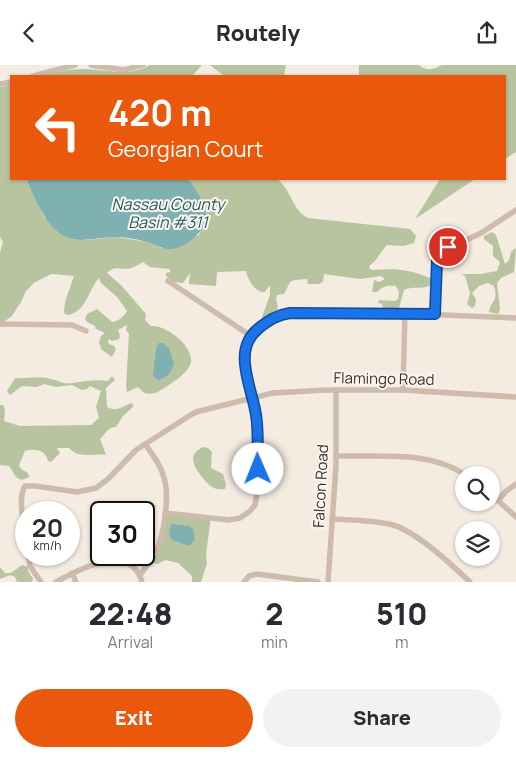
<!DOCTYPE html>
<html lang="en">
<head>
<meta charset="utf-8">
<style>
  :root { --surface:#fff; --page:#f2f2f3; --text:#2b2b33; --muted:#7c7c81; --accent:#ea580c }
  body { margin:0; font-family:Manrope,sans-serif; background:var(--page); color:var(--text); height:100vh; display:flex; flex-direction:column; font-size:19px; white-space:nowrap }
  * { box-sizing:border-box; margin:0 }
  p { font-size:16px; color:var(--muted) }
  .icon { flex:none; width:28px; height:28px; fill:none; stroke:currentColor; stroke-width:2; stroke-linecap:round; stroke-linejoin:round }
  .map { position:relative; height:517px; overflow:hidden }
  .side { display:flex; flex-direction:column; background:var(--surface); flex:1 }
  .side>* { flex:none }
  .banner { position:absolute; left:10px; top:10px; width:496px; height:105px; border-radius:0px; box-shadow:0 1px 4px #0004; background:#ea580c; color:#fff; overflow:hidden }
  .tools { position:absolute; left:455px; top:401px; display:grid; gap:10px }
  .tools a { display:grid; place-items:center; width:45px; height:45px; border-radius:50%; background:var(--surface); box-shadow:0 1px 4px #0004; font-size:25px }
  .speed { position:absolute; left:15px; top:436px; display:flex; gap:10px; font-size:25px; font-weight:700; text-align:center }
  .speed>* { display:grid; place-content:center; width:65px; height:65px; border-radius:50%; background:var(--surface); box-shadow:0 1px 4px #0004; line-height:1 }
  .speed small { font-size:12px; font-weight:400 }
  .speed .limit { border:2px solid #111; border-radius:8px; background:#fff; color:#111 }
  .pin { position:absolute; display:grid; place-items:center; width:42px; height:42px; color:#fff; margin:-21px; border:2px solid #fff; border-radius:50%; box-shadow:0 1px 5px #0007 }
  .me { position:absolute; width:55px; margin:-28px; rotate:359deg; stroke-linejoin:round; filter:drop-shadow(0 0 4px #0008) }
  .turn { display:flex; align-items:center; gap:18px; height:105px; padding:0 15px; font-size:22px }
  .turn .icon { width:65px; height:65px; stroke-width:2.5 }
  .turn b { display:block; font-size:35px; line-height:42px }
  .eta { display:flex; justify-content:space-evenly; align-items:center; height:85px; text-align:center }
  .eta b { font-size:30px; font-weight:800; line-height:35px }
  .primary-button { display:flex; gap:10px; margin-top:auto; padding:10px 15px }
  .primary-button a { flex:1; height:58px; border-radius:30px; background:var(--accent); color:#fff; font-size:20px; font-weight:800; line-height:58px; text-align:center }
  .primary-button a+a { background:var(--page); color:var(--text) }
  header { display:flex; justify-content:space-between; align-items:center; height:65px; padding:0 15px; background:var(--surface); font-size:22px; font-weight:800 }
  .map>svg:first-child { display:block }
</style>
</head>
<body>
<header><svg class="icon" aria-label="back" viewBox="0 0 24 24"><path d="M15 5l-7 7 7 7"/></svg>Routely<svg class="icon" aria-label="share" viewBox="0 0 24 24"><path d="M12 15V3M7 8l5-5 5 5M5 13v7h14v-7"/></svg></header>
<div class="map">
<svg width="516" height="517" viewBox="0 0 516 517">
  <rect width="100%" height="100%" fill="#f4ebe1"/>
  <g fill="#b8c4a0">
    <path d="M150,0h55h-3l-10,11h-149c14,-4 27,-7 42,-7 24,0 41,9 65,-4z"/>
    <path d="M210,0h76l-2,11h-60z"/>
    <path d="M359,0h60c8,7 15,4 23,0h74v87l-11,7v-83h-146z"/>
    <path d="M11,20v94h15l18,38 42,23 31,-3 31,5 14,6 37,-13c11,-30 4,-30 -10,-56h88c15,11 14,30 31,39l102,11 6,7 -2,7 -11,3 -16,-1c-6,6 -11,17 -17,20l-1,3 3,2c23,-2 39,-1 60,9l1,4c-8,8 -19,2 -29,7l-5,18h-16l-1,-4 -4,-1 1,-3 16,1 3,-2 1,-7 -3,-6c-8,-1 -13,0 -19,6h-5l2,-12 5,2 6,-3 -4,-3 -21,3 -36,-5 -1,8 -4,2h-11l-1,-5c-20,2 -14,-1 -23,15l-7,1 -1,4c4,12 0,19 -12,22l-2,-4 8,-22v-10l-5,7c-10,1 -17,-12 -19,-21l-29,1 -1,14 -27,-2 1,-11 -7,10 -10,-1 -7,-6v-3l5,-1 -2,-3 -19,-2 -7,-5c-4,2 -8,5 -12,6 -10,3 -16,-4 -24,5l14,12 25,29 -1,6 6,6c15,-2 49,24 38,41 -8,11 -12,12 -23,20 -8,5 -12,8 -22,6l-6,-6 -11,5 -1,-6 3,-52 -3,-4 1,-5 -9,5 2,6 -1,3 -7,2 -3,-2 -1,2 1,3 5,2 2,3 -4,8 -10,-7 -3,-7 2,-7 4,-3 -9,-4 -1,-3 -8,-4 -2,-3 2,-5 10,-5 15,13c6,-1 12,-5 15,-11l-10,-14 -16,-14 -2,-5c-11,12 -13,35 -32,37l-3,-2 1,-11 9,-26 -23,-2 -17,9 -8,8 -5,11 -10,15 -11,7v-72l3,-10 -3,-5v-150z"/>
    <path d="M440,114h35l-60,40z"/>
    <path d="M492,167l4,3 9,29 4,-4 2,-8 5,-4 -2,24 -13,6 -4,5 3,26 -2,5 -9,-2c1,-11 10,-10 5,-26l-6,-3 -9,3 -7,7 4,6 -1,7 -3,2 -5,-4 3,-11 -5,-17 -4,-2h19l17,-3 3,-9 -7,-6v-10l-9,-7v-3z"/>
    <path d="M111,312h2l2,3 -9,8 1,19c9,5 15,0 24,-4l3,3 -11,10 -7,11c-9,0 -10,7 -16,12l6,16c-13,-2 -27,4 -37,-7h-12l3,5 -9,9 -3,-1c-2,-11 -13,-13 -23,-10l-6,14 2,4 7,4 1,4 -7,3c-8,-2 -8,-8 -13,-14l-9,-1v-60h3l2,4 -1,12 16,5 71,-1 8,-7 -3,-11 5,-16 -11,-5 -3,3 -5,1 -10,-5 -16,2 -12,-3 -7,3 -15,-1 -12,9 -3,-4 8,-13c10,1 21,-2 31,0 10,1 17,7 27,5 11,-2 24,-4 35,-2z"/>
    <path d="M204,382l4,1 4,4 -1,16 12,6 3,10 -1,5c-14,2 -19,-7 -26,-16 -8,-11 -9,-21 5,-26z"/>
    <path d="M165,448l45,5v6l-4,31 1,8 -6,19h-9v-6l-14,-13 -13,-3 -7,4 -5,-1z"/>
    <path d="M22,500l6,2v4l5,8 -1,3h-15l-2,-5 -5,-2 -10,4v-12l5,6h6z"/>
  </g>
  <g fill="#7fb0b2">
    <path d="M26,114h163c5,9 14,20 16,30 5,19 -15,37 -33,40 -9,1 -17,-5 -25,-7 -10,-3 -21,-5 -31,-5 -19,0 -43,9 -59,-6 -15,-13 -23,-35 -31,-52z"/>
    <path d="M159,278h4l6,6 5,14c-3,9 -6,15 -16,17l-5,-4 3,-28z"/>
    <path d="M171,459l18,2 4,3 2,11 -6,6 -17,-6 -3,-6z"/>
  </g>
  <g fill="none" stroke-linecap="round" stroke-linejoin="round">
    <g stroke="#cdbbac" stroke-width="5.5">
      <path d="M91,0l33,5 19,-5"/>
      <path d="M33,11l42,-11"/>
      <path d="M0,19l11,-2"/>
      <path d="M168,216l83,55"/>
      <path d="M435,249l2,-52 4,-10 40,-19 35,-23"/>
      <path d="M0,259l72,1 14,6"/>
      <path d="M403,325l2,-77"/>
      <path d="M336,391c44,1 91,-6 130,19"/>
      <path d="M491,429l25,23"/>
      <path d="M499,435l6,-8 11,-8"/>
      <path d="M165,448l64,7 11,-2 9,-6 6,-7 3,-19v-58l-14,-66 1,-12 3,-9 7,-10 19,-14 16,-4 80,-1 146,6"/>
      <path d="M332,454c20,1 42,1 61,6 24,7 59,40 77,57"/>
      <path d="M26,481c-1,-14 -9,-50 -1,-60h10l42,6 19,-4 12,-9 28,-29 53,-34 7,-4 77,-19 53,-3h77l113,7"/>
      <path d="M28,490l2,11 11,16"/>
      <path d="M72,508l4,9"/>
      <path d="M140,510c6,-8 11,-15 16,-23 8,-18 14,-56 8,-74 -3,-13 -12,-24 -19,-34"/>
      <path d="M56,517c23,-13 75,-40 86,0"/>
      <path d="M244,517l5,-6 8,-2 61,8"/>
      <path d="M328,517l8,-117v-75"/>
    </g>
  </g>
  <g fill="none" stroke-linecap="round" stroke-linejoin="round">
    <g stroke="#114b97" stroke-width="12">
      <path id="route" d="M258,404c-1,-18 1,-36 -2,-54 -4,-28 -25,-65 3,-87 10,-8 18,-13 31,-15l145,1 2,-53 4,-9 7,-5"/>
    </g>
    <use href="#route" stroke="#1a73e8" stroke-width="9"/>
  </g>
  <g text-anchor="middle" stroke-width="4" stroke-linejoin="round" paint-order="stroke">
    <g font-size="15" fill="#3b302b" stroke="#fbf5ee">
      <text transform="translate(384 314) rotate(1)" y="5">Flamingo Road</text>
      <text transform="translate(321 421) rotate(-87)" y="5">Falcon Road</text>
    </g>
    <g font-size="16" font-style="italic" fill="#1f5a5e" stroke="#fbf5ee">
      <text x="168" y="145">Nassau County<tspan x="168" dy="18">Basin #311</tspan></text>
    </g>
  </g>
</svg>
<div class="tools">
<a><svg class="icon" aria-label="search" viewBox="0 0 24 24"><circle cx="10" cy="10" r="6"/><path d="M15 15l6 6"/></svg></a>
<a><svg class="icon" aria-label="layers" viewBox="0 0 24 24"><path d="M12 4l9 5-9 5-9-5zM3 14l9 5 9-5"/></svg></a>
</div>
<div class="speed"><div>20<small>km/h</small></div><div class="limit">30</div></div>
<div class="pin" style="left:448px;top:182px;background:#d93025"><svg class="icon" aria-label="arrive" viewBox="0 0 24 24"><path d="M6 21V4h12l-3 4 3 4H6"/></svg></div>
<svg class="me" style="left:258px;top:404px" viewBox="-20 -20 40 40"><circle r="19" fill="#fff"/><path d="M0-13L10 11 0 6-10 11z" fill="#1a73e8"/></svg>
<div class="banner">
<div class="turn"><svg class="icon" aria-label="left" viewBox="0 0 24 24"><path d="M17 20v-9H6M10 6l-5 5 5 5"/></svg><div><b>420 m</b>Georgian Court</div></div>
</div>
</div>
<section class="side">
<div class="eta">
<div><b>22:48</b><p>Arrival</p></div>
<div><b>2</b><p>min</p></div>
<div><b>510</b><p>m</p></div>
</div>
<div class="primary-button"><a>Exit</a><a>Share</a></div>
</section>
</body>
</html>
